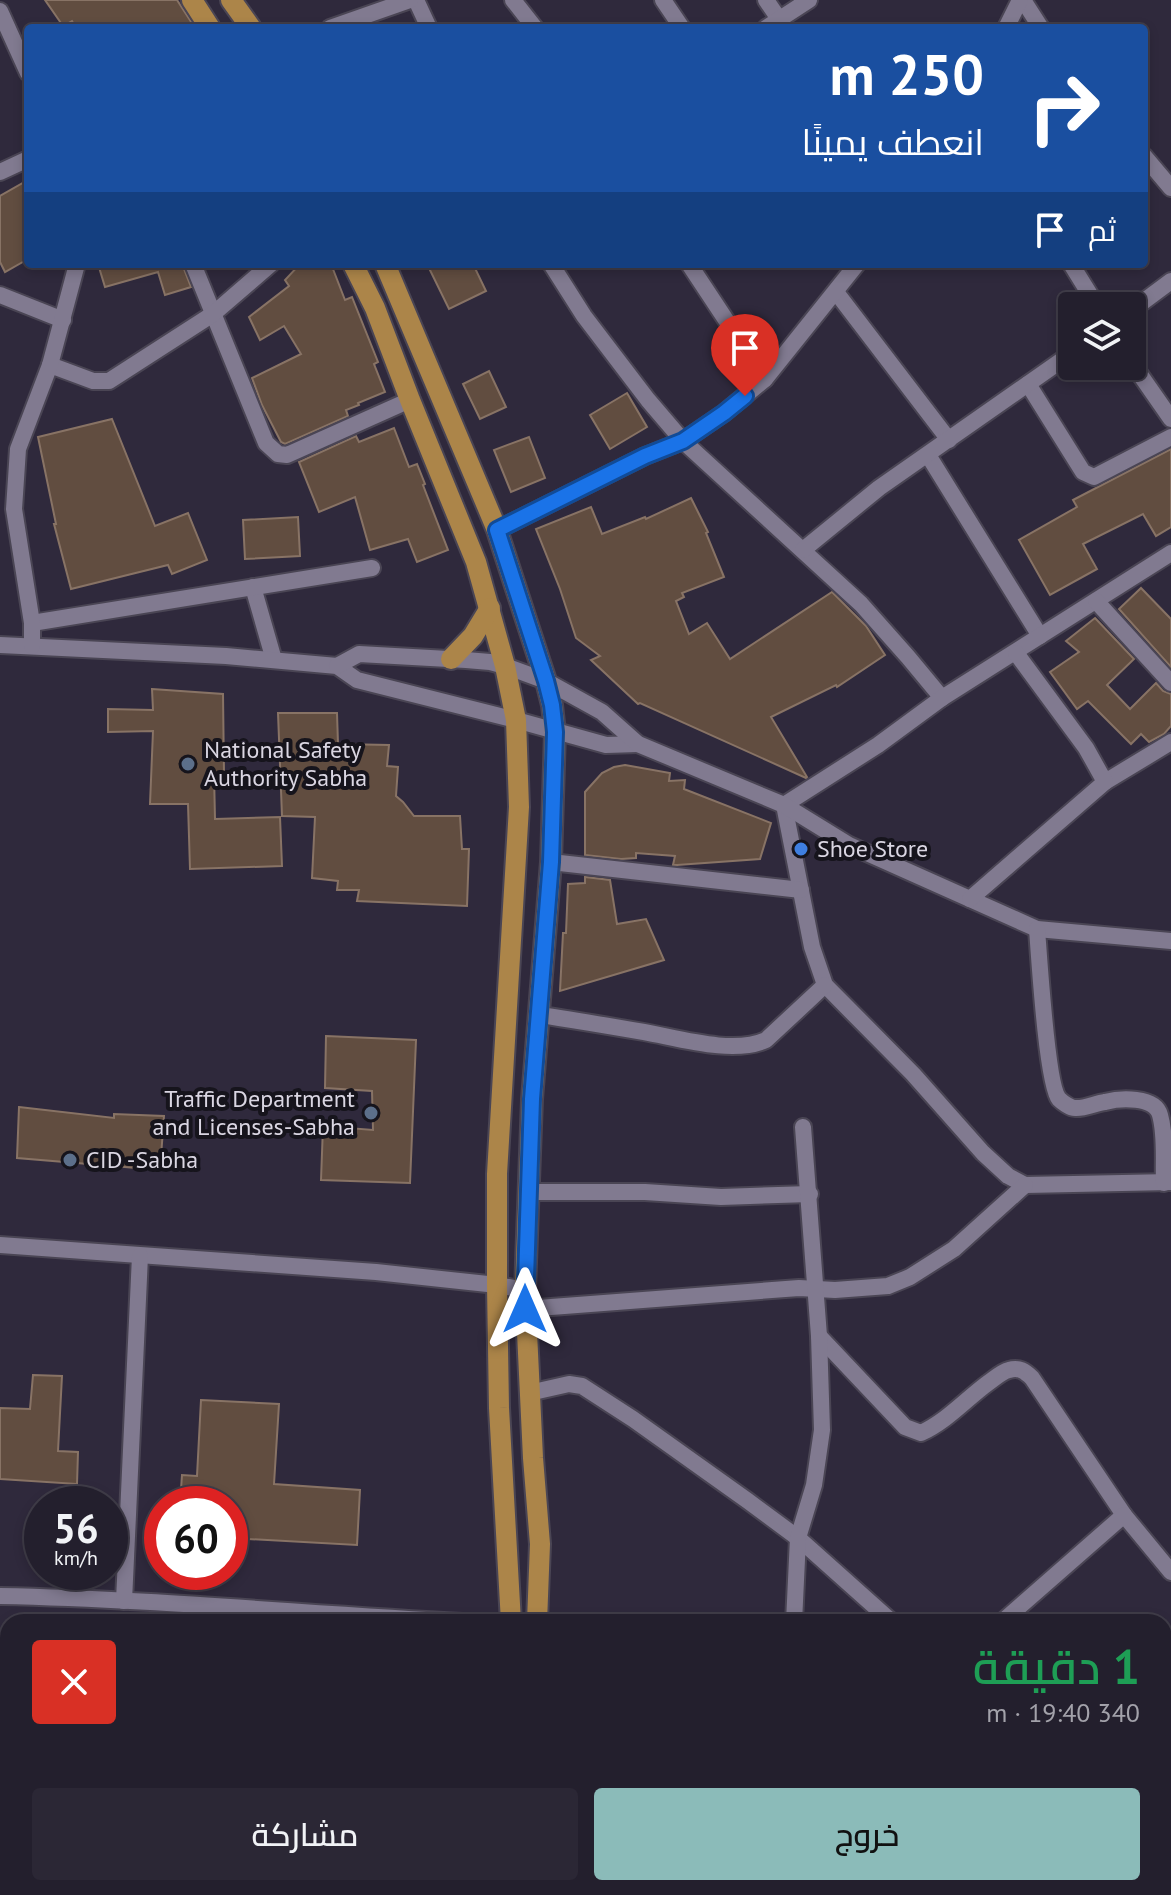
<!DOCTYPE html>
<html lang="ar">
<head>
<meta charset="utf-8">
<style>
  :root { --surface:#231f2d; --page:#2b2735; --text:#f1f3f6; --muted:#a3a2aa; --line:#403d49; --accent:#8bbbb9 }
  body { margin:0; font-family:"PT Sans",Cairo,sans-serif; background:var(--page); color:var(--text); direction:rtl; height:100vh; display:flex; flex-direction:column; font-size:30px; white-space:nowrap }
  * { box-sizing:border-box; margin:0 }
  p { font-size:26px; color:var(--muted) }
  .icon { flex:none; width:44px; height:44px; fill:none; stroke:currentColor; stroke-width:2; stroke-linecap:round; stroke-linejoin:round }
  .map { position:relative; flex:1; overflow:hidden; direction:ltr }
  .sheet { position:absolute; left:0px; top:1614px; width:1172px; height:282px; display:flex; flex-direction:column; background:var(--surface); border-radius:24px 24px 0 0; box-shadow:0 4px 12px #0003,0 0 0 2px var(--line); direction:rtl }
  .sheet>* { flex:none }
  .top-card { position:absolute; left:24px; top:24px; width:1124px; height:244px; border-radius:8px; box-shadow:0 4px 12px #0003,0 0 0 2px var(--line); direction:rtl; background:#1a4fa0; color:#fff; overflow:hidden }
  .tools { position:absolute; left:1058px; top:292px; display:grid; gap:16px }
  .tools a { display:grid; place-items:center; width:88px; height:88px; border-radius:8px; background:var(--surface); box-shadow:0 4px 12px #0003,0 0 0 2px var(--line); font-size:40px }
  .speed { position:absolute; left:24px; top:1486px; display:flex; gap:16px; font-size:40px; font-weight:700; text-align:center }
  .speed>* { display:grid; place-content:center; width:104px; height:104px; border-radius:50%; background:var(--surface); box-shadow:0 4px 12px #0003,0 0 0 2px var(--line); line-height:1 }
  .speed small { font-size:20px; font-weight:400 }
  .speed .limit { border:12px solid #d22; background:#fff; color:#111 }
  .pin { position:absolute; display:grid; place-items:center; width:68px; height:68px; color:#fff; margin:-82px -34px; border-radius:50% 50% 50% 0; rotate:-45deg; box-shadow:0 0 8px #0007 }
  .pin .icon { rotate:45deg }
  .me { position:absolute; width:88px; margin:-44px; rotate:0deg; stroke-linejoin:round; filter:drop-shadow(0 0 6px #0008) }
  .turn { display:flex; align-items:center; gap:28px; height:168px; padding:0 32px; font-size:36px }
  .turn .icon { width:104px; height:104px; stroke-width:2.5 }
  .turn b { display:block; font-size:56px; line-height:68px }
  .then { display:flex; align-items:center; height:76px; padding:0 32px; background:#0003; gap:16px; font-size:30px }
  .round { display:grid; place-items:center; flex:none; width:84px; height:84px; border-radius:8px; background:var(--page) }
  .overview { display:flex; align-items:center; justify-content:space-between; height:136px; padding:0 32px }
  h1 { font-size:48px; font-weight:600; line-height:60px; color:#1e9e55 }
  .action { display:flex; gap:16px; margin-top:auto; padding:16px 32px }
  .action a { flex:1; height:92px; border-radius:8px; background:var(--accent); color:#111; font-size:32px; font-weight:600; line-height:92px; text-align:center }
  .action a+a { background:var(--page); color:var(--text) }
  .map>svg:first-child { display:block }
</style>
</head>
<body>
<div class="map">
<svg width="1171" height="1895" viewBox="0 0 1171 1895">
  <rect width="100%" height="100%" fill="#2f293c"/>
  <g fill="#614d40" stroke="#887365" stroke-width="2">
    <path d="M45,0h132l18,28h-119l-4,-7 -9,5z"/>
    <path d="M28,180v79l-23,13 -5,-10v-66z"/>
    <path d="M98,264h84l9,23 -26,8 -7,-23 -53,15z"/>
    <path d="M300,264h31l14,36 7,-3 26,65 -4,2 11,28 -27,11 1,2 -13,5 2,6 -63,28 -4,-2 -19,-37 -10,-27 49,-24 -17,-28 -24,14 -11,-23 40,-31 -4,-6z"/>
    <path d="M427,264h46l13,27 -37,18z"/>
    <path d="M489,371l17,36 -26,12 -17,-35z"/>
    <path d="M627,393l20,34 -37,22 -20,-34z"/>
    <path d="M112,419l43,107 33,-13 19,47 -35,14 -4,-9 -97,24 -17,-65h2l-18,-87z"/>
    <path d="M394,428l15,39 8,-3 8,20 -2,1 25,65 -31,12 -9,-23 -38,11 -15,-53 -36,15 -20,-50 57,-26 3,6z"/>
    <path d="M529,437l16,41 -34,14 -17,-42z"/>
    <path d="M1171,449v78l-15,9 -13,-22 -60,30 14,25 -47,26 -31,-55 58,-33 -4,-7z"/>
    <path d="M691,498l17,34 -2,1 18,44 -42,16 2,4 -8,4 13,33 18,-11 23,36 102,-67 34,34 19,29 -48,32 -1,-2 -65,32 36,60 -1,1 -166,-75 -2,1 -47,-44 9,-4 -24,-18 -16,-49 -24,-60 55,-22 11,27 43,-17 1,2z"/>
    <path d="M298,517l2,39 -55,3 -2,-39z"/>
    <path d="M1141,588l30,31v48l-52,-58z"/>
    <path d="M1095,618l39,41 -27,26 23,24 26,-26 7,8 8,3v32l-7,8 -15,8 -8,-8 -10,10 -43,-43 -11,8 -27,-37 29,-20 -13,-11z"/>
    <path d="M152,689l71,5 1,80h-10l1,45 65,-2 2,49 -92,3 -2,-65h-38l3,-73 -45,1v-23l45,1z"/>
    <path d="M278,713h59l1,31 51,1 -2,21 11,1 -2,29 7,6 11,14h46l2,33h7l-2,57 -110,-5 2,-11h-22l1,-9 -26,-3 3,-61 -33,-1z"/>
    <path d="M625,765l45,8 -1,8 16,-1 -1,9 87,34 -11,36 -83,6h-4l2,-9 -39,-3v5l-15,1 -36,-4v-63l17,-19 12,-6z"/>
    <path d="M585,877l25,3 7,44 29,-5 18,41 -104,31 3,-58h3l2,-49 17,-1z"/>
    <path d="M326,1036l90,4 -6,143 -89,-3 2,-54 50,4 -1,-39 -47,-3z"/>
    <path d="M19,1107l95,11v-4l50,2 -4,54 -143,-12z"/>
    <path d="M33,1375l29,1 -4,75 20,1 -1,32 -77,-5v-71l30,1z"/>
    <path d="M201,1400l78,4 -5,80 86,6 -3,55 -127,-7v-34h-50l2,-29 15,1z"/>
  </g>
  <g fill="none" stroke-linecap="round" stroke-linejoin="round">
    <g stroke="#4a4554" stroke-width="20">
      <g id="street">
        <path d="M416,0l13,28"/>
        <path d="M513,0l22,28"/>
        <path d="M663,0l19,28"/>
        <path d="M766,0l13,19"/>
        <path d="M1023,0l18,28"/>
        <path d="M0,11l28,62"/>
        <path d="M330,28l80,-28"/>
        <path d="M766,28l43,-28"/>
        <path d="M1006,28l14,-28"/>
        <path d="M1144,156l27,32"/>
        <path d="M0,172l28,-13"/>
        <path d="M193,264l73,179 12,11 9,1 123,-55"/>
        <path d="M551,264l33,52 64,84 35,41 178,163 47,53 34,41"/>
        <path d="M689,264l76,115"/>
        <path d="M1071,264l26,42"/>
        <path d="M836,292l113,148"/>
        <path d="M0,295l63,25"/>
        <path d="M1132,310l39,-29"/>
        <path d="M1132,363l39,56"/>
        <path d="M50,365l43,16h16l104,-67 58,-50"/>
        <path d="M1028,384l55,88 11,5 77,-40"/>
        <path d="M928,455l112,181"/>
        <path d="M497,530l148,-74 38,-15 41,-28 41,-34 92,-115"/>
        <path d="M803,550l76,-62 193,-135"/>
        <path d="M1171,553l-229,145 -64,47 -94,60 28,142 13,38 88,89 70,79 25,23 17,9 146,-3"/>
        <path d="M253,587l21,73"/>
        <path d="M1096,601l75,82"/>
        <path d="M32,623l340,-55"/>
        <path d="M0,645l226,11 111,10 20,14 159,40 90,25 32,-1"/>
        <path d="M32,646v-23l-18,-114 4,-60 32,-84 27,-101"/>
        <path d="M337,666l22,-12 107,6 24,2 15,4 41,15 56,31 36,32 146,61 65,40 188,84 134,12"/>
        <path d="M1105,782l66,-40"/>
        <path d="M551,862l250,28"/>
        <path d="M970,899l135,-117 -19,-34 -70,-95"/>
        <path d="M1037,929c2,26 10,156 22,170 3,3 11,9 16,9 9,1 21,-5 30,-6 15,-4 50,-6 55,13 6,21 3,46 4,68"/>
        <path d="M540,1015c34,5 69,11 104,17 34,6 89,23 122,8l59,-55"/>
        <path d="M528,1192h117l76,5 89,-3"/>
        <path d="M0,1245l376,27 121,13 28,5"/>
        <path d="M525,1309l274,-21 36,2 53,-4 22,-9 44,-28 71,-64"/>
        <path d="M819,1336l86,91 16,6c26,-12 44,-33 67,-50 6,-4 13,-11 21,-13 10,-3 16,1 23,8l92,137"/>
        <path d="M529,1393l40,-9 13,2 51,33 115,82 50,37 94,84"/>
        <path d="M0,1596c154,3 308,18 463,26"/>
        <path d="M124,1601l16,-345"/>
        <path d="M794,1622l4,-84 16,-53 8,-55 -3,-94 -16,-209"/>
        <path d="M1002,1622l122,-107 47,57"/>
        <path d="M1164,1810l7,-5"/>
        <path d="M948,1888l28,7"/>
      </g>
    </g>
    <g stroke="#4a4554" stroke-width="24">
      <g id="primary">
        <path d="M192,0l18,28"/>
        <path d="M231,0l20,28"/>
        <path d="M353,264l22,44 35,92 66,162 29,104 11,54 3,87 -22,367v111l2,123 12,214"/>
        <path d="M385,264l112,266 49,151 6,24 3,27 -4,130 -19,237 -7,191 8,168 7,86 -3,78"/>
        <path d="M451,659l22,-23 17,-28"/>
        <path d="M521,1888v7"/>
        <path d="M550,1888l1,7"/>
      </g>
    </g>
    <use href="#street" stroke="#817a90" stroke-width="16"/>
    <use href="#primary" stroke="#ac8549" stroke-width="20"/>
  </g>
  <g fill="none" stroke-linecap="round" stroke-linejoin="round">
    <g stroke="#114b97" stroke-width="20">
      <path id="route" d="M525,1309l7,-210 19,-237 4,-130 -3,-27 -6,-24 -49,-151 148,-74 38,-15 41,-28 21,-17"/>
    </g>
    <use href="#route" stroke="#1a73e8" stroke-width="14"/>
  </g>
  <g fill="#5c6f8a" stroke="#16141c" stroke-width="3">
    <circle cx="188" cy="764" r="8"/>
    <circle cx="371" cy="1113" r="8"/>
    <circle cx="70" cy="1160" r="8"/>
  </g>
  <circle fill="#3f7fe0" stroke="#16141c" stroke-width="3" cx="801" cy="849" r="8"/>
  <g text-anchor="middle" stroke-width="8" stroke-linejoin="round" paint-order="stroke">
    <g font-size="24" fill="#dad6e2" stroke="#16141c" text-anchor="start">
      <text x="204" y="758">National Safety<tspan x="204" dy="28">Authority Sabha</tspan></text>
      <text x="817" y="857">Shoe Store</text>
      <text x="355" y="1107" text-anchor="end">Traffic Department<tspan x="355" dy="28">and Licenses-Sabha</tspan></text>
      <text x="86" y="1168">CID -Sabha</text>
    </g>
  </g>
</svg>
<div class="tools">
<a><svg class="icon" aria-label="layers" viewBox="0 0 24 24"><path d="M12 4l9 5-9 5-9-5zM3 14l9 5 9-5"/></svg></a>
</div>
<div class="speed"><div>56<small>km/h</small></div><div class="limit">60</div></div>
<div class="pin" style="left:745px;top:396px;background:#d93025"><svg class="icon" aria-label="arrive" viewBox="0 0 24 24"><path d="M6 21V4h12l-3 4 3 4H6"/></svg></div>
<svg class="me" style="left:525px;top:1309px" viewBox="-20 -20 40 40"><path d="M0-17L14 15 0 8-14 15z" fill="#1a73e8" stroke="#fff" stroke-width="4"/></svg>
<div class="top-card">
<div class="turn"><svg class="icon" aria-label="right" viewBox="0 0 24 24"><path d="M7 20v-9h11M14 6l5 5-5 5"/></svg><div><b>250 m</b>انعطف يمينًا</div></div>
<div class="then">ثم<svg class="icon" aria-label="arrive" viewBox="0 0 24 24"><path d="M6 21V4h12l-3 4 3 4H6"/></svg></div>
</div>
<section class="sheet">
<div class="overview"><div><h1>1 دقيقة</h1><p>340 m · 19:40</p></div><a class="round" style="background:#d93025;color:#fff"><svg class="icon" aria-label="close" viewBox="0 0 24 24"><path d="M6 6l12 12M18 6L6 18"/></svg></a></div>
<div class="action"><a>خروج</a><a>مشاركة</a></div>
</section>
</div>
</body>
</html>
